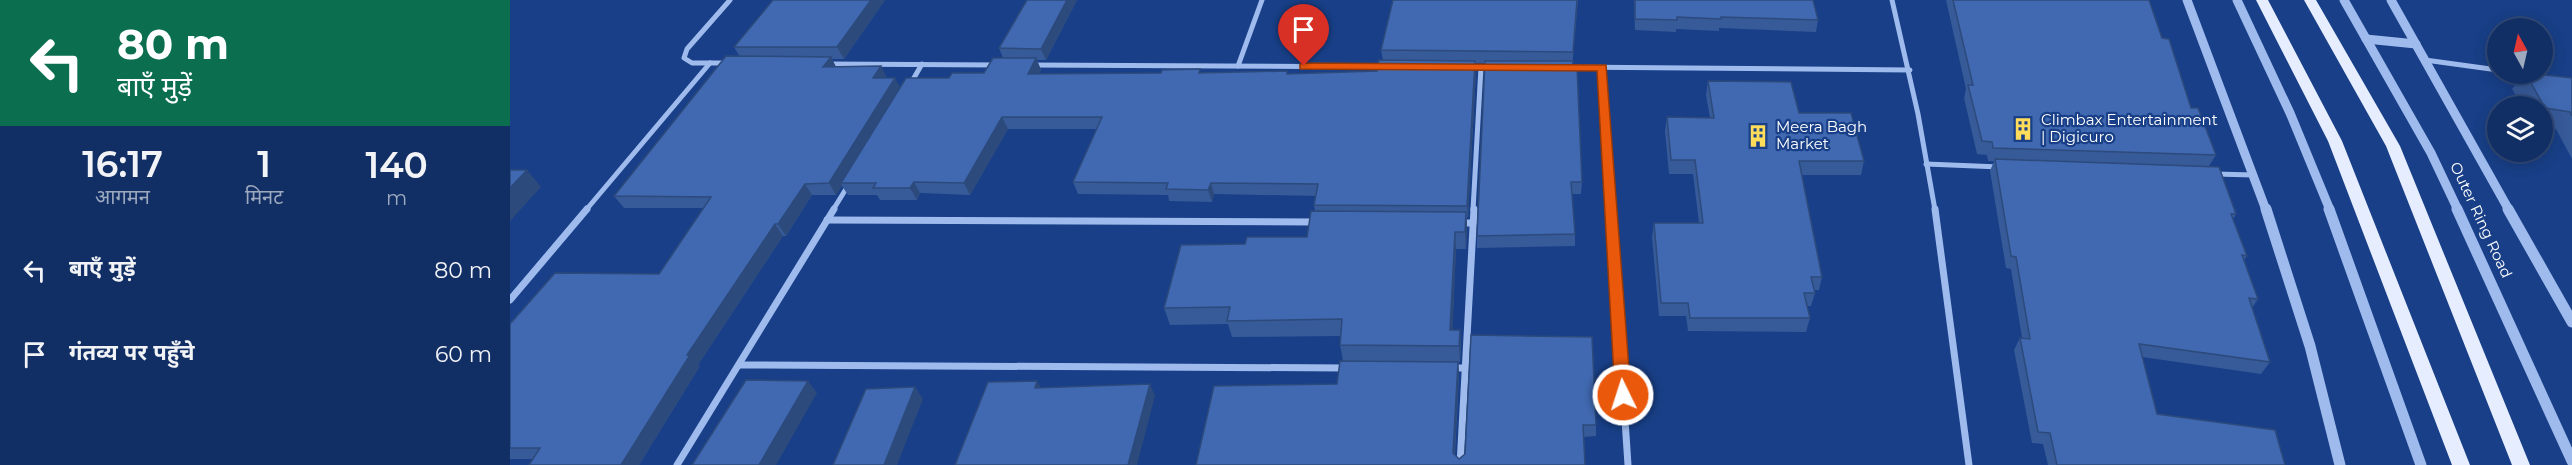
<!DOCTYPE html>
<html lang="hi">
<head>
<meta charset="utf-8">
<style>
  :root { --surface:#122f65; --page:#1f3b6e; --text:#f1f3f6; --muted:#9ca9bf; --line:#314a79 }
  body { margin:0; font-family:Montserrat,"Noto Sans Devanagari",sans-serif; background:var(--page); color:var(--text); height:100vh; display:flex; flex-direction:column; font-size:22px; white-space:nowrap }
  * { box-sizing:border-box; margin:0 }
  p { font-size:20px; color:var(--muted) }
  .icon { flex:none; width:33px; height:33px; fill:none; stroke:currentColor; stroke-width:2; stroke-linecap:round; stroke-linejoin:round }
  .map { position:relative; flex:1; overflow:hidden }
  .details { display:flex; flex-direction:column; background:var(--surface); width:510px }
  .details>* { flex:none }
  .banner { background:#0b6e4f; color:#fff; overflow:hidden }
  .needle { width:39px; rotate:352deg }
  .fabs { position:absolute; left:1977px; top:18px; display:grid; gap:12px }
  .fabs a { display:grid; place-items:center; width:66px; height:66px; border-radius:50%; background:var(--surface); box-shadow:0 3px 15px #0003,0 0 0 2px var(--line); font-size:30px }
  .pin { position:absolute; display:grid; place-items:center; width:51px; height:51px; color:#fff; margin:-62px -26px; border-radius:50% 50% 50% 0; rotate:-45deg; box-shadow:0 0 6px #0007 }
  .pin .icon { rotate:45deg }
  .me { position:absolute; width:66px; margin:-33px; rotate:356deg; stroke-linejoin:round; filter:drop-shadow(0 0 4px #0008) }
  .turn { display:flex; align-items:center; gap:21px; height:126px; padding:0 18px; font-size:27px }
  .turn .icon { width:78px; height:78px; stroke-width:2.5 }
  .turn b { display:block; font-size:42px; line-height:51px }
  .eta { display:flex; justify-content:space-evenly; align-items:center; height:102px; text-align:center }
  .eta b { font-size:36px; font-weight:600; line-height:42px }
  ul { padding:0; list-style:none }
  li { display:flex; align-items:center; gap:18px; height:84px; padding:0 18px }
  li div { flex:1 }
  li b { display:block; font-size:22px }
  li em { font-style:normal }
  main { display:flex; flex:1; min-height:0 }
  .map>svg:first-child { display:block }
</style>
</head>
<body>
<main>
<section class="details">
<div class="banner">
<div class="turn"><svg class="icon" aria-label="left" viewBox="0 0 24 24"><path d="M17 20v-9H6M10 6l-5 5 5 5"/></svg><div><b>80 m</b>बाएँ मुड़ें</div></div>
</div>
<div class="eta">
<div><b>16:17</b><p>आगमन</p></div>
<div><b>1</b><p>मिनट</p></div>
<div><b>140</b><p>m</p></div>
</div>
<ul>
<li><svg class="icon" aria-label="left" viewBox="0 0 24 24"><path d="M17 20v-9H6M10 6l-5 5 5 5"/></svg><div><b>बाएँ मुड़ें</b></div><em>80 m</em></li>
<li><svg class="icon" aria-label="arrive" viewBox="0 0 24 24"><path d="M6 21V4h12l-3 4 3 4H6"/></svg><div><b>गंतव्य पर पहुँचे</b></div><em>60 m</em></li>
</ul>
</section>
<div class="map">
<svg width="2062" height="465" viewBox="0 0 2062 465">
  <rect width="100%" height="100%" fill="#183f87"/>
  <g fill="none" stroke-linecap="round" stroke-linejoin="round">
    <g stroke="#9fbbed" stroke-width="5">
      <path d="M1382,0l26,114 17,96"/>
      <path d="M1915,60l73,10"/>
      <path d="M217,63h-35l-8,-5 3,-9 43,-49"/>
      <path d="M317,64l170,1"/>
      <path d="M521,65l353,2"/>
      <path d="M728,66l24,-66"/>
      <path d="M959,67h23"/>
      <path d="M1055,67l345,3"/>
      <path d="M1092,68l9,142"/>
      <path d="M401,83l11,-19"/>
      <path d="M1416,164l74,3"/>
      <path d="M1704,174l40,1"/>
      <path d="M76,210l124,-147"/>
      <path d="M323,210l16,-26"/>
      <path d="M963,210l8,-143"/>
    </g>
    <g stroke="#9fbbed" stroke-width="7">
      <path d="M1101,209l17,256"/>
      <path d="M1425,209l34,256"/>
      <path d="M317,220l488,2"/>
      <path d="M950,223h13"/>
      <path d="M0,300l77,-91"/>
      <path d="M229,365l608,3"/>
      <path d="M943,368h12"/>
      <path d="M167,465l157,-256"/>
      <path d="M950,465l14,-256"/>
    </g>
    <g stroke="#9fbbed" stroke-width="9">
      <path d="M1677,0l79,210"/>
      <path d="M1727,0l53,113 40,97"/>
      <path d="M1834,0l87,153 27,57"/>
      <path d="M1881,0l118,210"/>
      <path d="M1856,39l50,5"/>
    </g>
    <g stroke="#9fbbed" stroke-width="11">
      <path d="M1756,209l44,137 30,119"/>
      <path d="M1819,209l92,256"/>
      <path d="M1947,209l115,252"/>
      <path d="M1998,209l64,113"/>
    </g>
    <g fill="#e5edff" fill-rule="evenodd">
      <path d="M1746,0h12l74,141 128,324h-18l-124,-324z"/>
      <path d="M1794,0h12l84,146 130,319h-18l-126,-319z"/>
    </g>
  </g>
  <g fill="#375a98">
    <path d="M375,0l-41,59h-12l4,8 50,11 14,10 49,-10 35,-5 19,-15 -4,-10 28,-48h50l-31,60h-9l4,10 -2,4 162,-1 87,1 89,-3 6,-11 -2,-10 12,-50h185l-6,68 10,114 -1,12h-9l3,40v12l-98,2v-12l8,-173h-10l1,9 -8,145h-1v12l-1,20h-10l-4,81h8l1,17 -1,15h-2l1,12 -4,81 4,4 6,-5 6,-119 125,90v11l-12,1 1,28h-389l141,-81 6,-23 -3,-16v-9l-108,1 -4,-13 -58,1 -6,-17 81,-64 62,-7 8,-26 -1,-6 2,-9 -102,-2 -2,8 -43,-1 -1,-6 -90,-1 -5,-12 24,-53h-89l-38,66 -50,-2 -3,7h-37l-3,-5h-29l-6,-9 -6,9h-24l-26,41h-3l-85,129 2,1 -61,99h-110l4,-6h-23v-135l149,-50 44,-66h-79l-10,-12 126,-139 -6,-10z"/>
    <path d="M1124,0h179l5,20 -2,12 -97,-4v3l-43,-2v3l-41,-2z"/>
    <path d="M1436,0h203l13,38 29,70 25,47 -7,11 27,48 -3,5 14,37 -3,4 14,39 -6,9 18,54 -9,12 -119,-17 15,57 128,51h-237l-5,-21 -11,-1 -18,-93 6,-12h2l-11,-69 -5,-1 -16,-97 4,-10h-6l-1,-6 -10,-1 -13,-56 2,-9z"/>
    <path d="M2014,74h12l36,4v81l-16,-30 -14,-2v-21h-20l-10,-17z"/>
    <path d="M1198,81l91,32 65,48 -3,14h-59l20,102 -3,13h-5l1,3 -4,13h-4l3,12 -4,14 -118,-1 -2,-15h-27l-7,-79 2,-14h45l-6,-49h-24l-4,-43 2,-14 43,1 -4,-23z"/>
  </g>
  <g fill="#2d4a7c">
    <path d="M361,0h14l-41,59 -7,-12z"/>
    <path d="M557,0h10l-31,60 -5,-11z"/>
    <path d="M321,57l6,12 -14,-2z"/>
    <path d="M526,58l5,12 -8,15 -5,-11z"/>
    <path d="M965,61l1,11 -8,145 -1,-11z"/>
    <path d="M371,66l6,12h-14z"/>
    <path d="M385,78l6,11 -60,94 1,3 -6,9 -7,-12z"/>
    <path d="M492,117l6,12 -38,66 -6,-12z"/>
    <path d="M17,170l14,17 -31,34v-33z"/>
    <path d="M404,182l6,11 -3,7 -7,-12z"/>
    <path d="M701,183l3,11 -2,8 -4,-12z"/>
    <path d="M295,184l7,11 -26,41 -8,-12z"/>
    <path d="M956,212l1,17 -1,20 -1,-17z"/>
    <path d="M265,224l8,12 -85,129 2,1 -61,99h-18l66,-110z"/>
    <path d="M945,232l1,17 -4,98 -2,-17z"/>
    <path d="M950,330l1,17 -1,15 -1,-16z"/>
    <path d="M948,362l1,12 -5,91 -1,-12z"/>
    <path d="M298,381l9,12 -41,72h-17z"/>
    <path d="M527,381l7,12 -9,-5z"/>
    <path d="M640,384l5,12 -18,69h-9z"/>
    <path d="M405,387l8,12 -26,66h-13z"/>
  </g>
  <g fill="#4069b1" stroke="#2d4a7c" stroke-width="1.5">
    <path d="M263,0h98l-34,47h-103z"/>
    <path d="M517,0h40l-26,49 -42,-1z"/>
    <path d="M883,0h184l-4,52 -192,-2z"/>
    <path d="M1125,0h178l5,20 -97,-3v2l-44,-2v3l-42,-1z"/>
    <path d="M1443,0h196l13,38 7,1 22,69h7l18,47 -223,-7 -1,-6 -10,-1 -14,-56h5z"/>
    <path d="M216,56l105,1 -8,10 58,-1 -8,12h22l-66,105 -24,1 -27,40h-3l-88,131h3l-69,110h-92l11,-17h-30v-124l45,-51 104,1 52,-77 -97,-1z"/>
    <path d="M483,58h43l-8,16 133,-1 1,-3 38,-1 -1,4 88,-2v3l90,-3 2,-11 96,1 -8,145 -153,-1 4,-21 -107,-1 -3,7 -42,-1 2,-6 -95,-1 29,-65h-100l-38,66 -50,-1 -4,6h-37l3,-5h-35l65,-105h43l3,-5h32z"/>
    <path d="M975,61h88l-1,7h5l5,114h-11l4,52 -98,2z"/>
    <path d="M2016,74h10l36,4v38l-2,-4 -25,-4z"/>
    <path d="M1198,81l83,1 8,31h52l13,48h-65l23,116h-11l4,16h-11l6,25h-120l-2,-15h-27l-7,-80h49l-8,-63h-24l-4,-43 47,1z"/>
    <path d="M1485,159l224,8 17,47h-5l16,42 -5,-1 16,44 -9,-1 21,64 -131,-18 18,70 118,16 10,35h-228l-7,-32 -12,-1 -18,-94 10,1 -14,-82 -5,-1z"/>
    <path d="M0,170h17l-17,18z"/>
    <path d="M801,211l155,1 -1,20h-10l-5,98h10l-1,16 -119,-1 2,-26 -115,2 3,-14 -66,1 17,-63 64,-1 2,-7h60z"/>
    <path d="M961,335l121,2 4,88h-13l2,40h-389l18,-79 123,-2 3,-23 118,1 -5,91 6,6 6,-5z"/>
    <path d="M236,380l62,1 -49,84h-67z"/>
    <path d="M527,381l-2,7 115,-4 -22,81h-173l33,-83z"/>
    <path d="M405,387l-31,78h-51l33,-76z"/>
  </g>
  <path fill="#ea580c" stroke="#983908" stroke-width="1.5" d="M794,63l302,2 25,330 -2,4h-11l-3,-4 -18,-324 -297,-2v-5z"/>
  <defs>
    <g id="building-bare" transform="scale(1.8)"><path d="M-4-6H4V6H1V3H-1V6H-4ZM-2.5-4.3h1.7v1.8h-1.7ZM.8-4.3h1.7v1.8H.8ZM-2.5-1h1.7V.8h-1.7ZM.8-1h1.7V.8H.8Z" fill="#ffdd5b" stroke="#183f87" stroke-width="2.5" paint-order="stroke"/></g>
  </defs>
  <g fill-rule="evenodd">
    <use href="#building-bare" x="1513" y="129"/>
    <use href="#building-bare" x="1248" y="136"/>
  </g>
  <g text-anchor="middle" stroke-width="4.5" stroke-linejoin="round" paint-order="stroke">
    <g font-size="15" fill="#fff" stroke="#183f87" text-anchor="start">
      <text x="1531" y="125">Climbax Entertainment<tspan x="1531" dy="17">| Digicuro</tspan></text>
      <text x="1266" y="132">Meera Bagh<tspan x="1266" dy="17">Market</tspan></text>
    </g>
    <g font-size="15" fill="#fff" stroke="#183f87">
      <text transform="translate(1971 220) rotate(65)" y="5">Outer Ring Road</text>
    </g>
  </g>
</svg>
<div class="fabs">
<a><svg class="needle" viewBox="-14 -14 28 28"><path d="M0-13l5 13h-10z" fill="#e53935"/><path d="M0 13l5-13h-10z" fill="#9ca9bf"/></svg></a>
<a><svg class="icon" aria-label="layers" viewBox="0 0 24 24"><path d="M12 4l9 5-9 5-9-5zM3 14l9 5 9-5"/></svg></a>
</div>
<div class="pin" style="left:794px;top:66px;background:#d93025"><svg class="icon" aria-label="arrive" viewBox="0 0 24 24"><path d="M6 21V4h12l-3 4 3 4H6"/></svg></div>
<svg class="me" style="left:1113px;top:395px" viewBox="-20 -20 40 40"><circle r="17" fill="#ea580c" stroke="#fff" stroke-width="3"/><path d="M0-11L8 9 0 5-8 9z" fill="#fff"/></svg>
</div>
</main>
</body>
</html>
